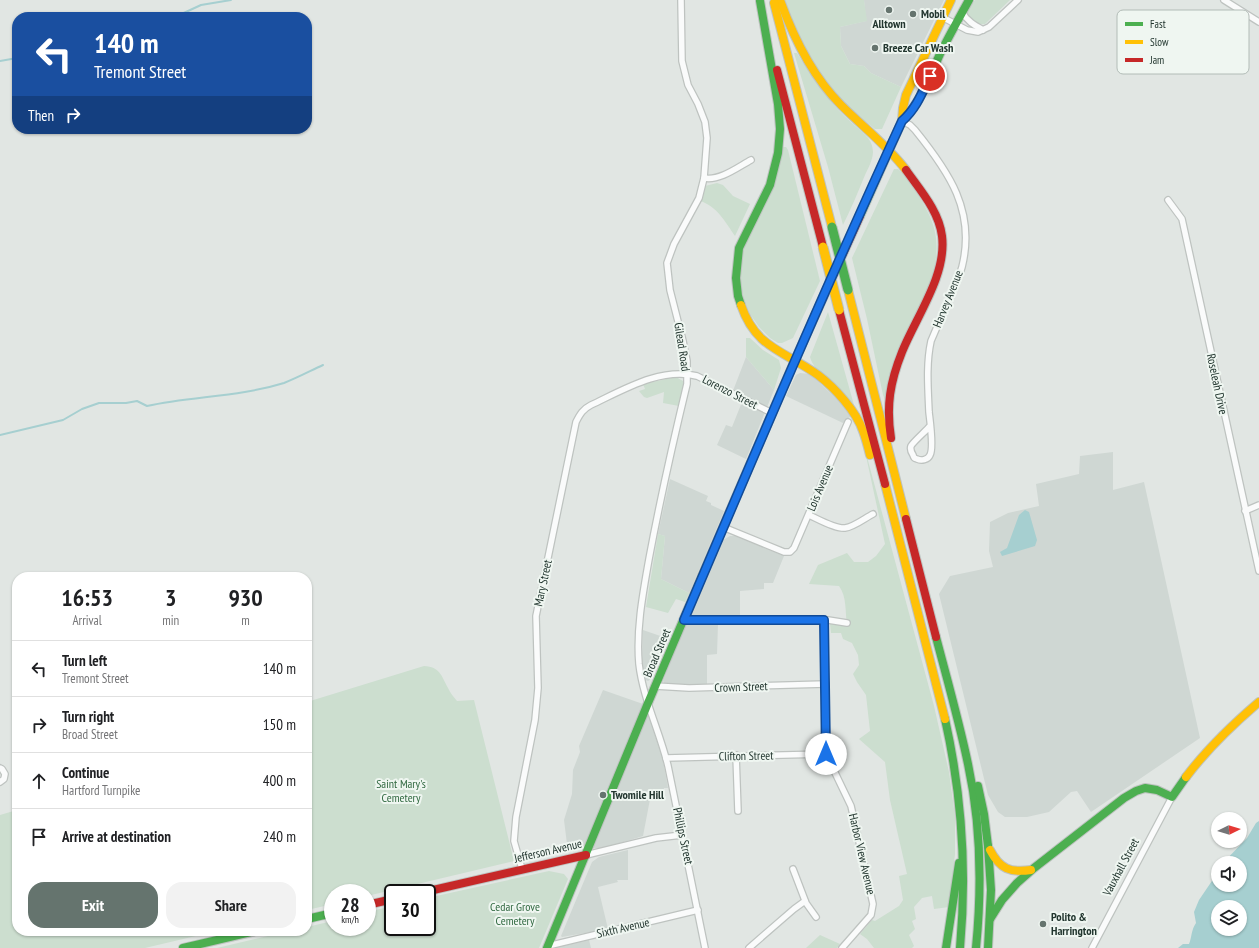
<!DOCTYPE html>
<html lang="en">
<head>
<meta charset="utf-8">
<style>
  :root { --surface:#fff; --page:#f2f2f2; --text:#202124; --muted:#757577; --line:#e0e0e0; --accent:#65746e }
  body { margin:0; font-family:"PT Sans Narrow",sans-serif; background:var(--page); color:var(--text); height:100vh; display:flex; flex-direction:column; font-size:15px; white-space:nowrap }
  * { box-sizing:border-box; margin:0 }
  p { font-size:13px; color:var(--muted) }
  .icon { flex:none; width:22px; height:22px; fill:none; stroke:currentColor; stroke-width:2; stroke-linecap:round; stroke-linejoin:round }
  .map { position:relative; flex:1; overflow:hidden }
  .drawer { position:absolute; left:12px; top:572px; width:300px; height:364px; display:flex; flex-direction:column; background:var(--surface); border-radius:16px; box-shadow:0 1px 3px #0004 }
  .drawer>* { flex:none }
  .banner { position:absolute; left:12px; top:12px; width:300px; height:122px; border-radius:16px; box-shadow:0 1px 3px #0004; background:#1a4fa0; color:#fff; overflow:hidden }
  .needle { width:26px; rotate:85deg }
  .tools { position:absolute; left:1211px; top:812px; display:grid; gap:8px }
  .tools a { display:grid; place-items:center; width:36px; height:36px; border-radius:50%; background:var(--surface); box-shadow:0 1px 3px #0004; font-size:20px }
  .speed { position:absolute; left:324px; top:884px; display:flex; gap:8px; font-size:20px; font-weight:700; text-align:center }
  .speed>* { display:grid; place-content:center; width:52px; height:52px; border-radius:50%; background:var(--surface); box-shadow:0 1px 3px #0004; line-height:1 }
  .speed small { font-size:10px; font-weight:400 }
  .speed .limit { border:2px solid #111; border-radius:6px; background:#fff; color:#111 }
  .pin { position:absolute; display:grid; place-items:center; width:34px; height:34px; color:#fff; margin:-17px; border:2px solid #fff; border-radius:50%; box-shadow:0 1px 4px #0007 }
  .me { position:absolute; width:44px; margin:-22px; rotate:0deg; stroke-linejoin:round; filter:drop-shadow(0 0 3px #0008) }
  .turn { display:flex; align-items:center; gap:14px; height:84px; padding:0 16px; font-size:18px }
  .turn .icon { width:52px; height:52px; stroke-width:2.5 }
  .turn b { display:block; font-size:28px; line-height:34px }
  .then { display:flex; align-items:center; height:38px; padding:0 16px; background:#0003; gap:8px; font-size:15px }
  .eta { display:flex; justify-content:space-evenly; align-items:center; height:68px; text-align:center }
  .eta b { font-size:24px; font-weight:700; line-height:28px }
  .cta { display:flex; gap:8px; margin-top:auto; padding:8px 16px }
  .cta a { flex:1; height:46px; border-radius:16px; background:var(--accent); color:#fff; font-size:16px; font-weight:700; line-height:46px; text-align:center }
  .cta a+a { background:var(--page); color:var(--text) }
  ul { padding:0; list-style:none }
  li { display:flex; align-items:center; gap:12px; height:56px; padding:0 16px; border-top:1px solid var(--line) }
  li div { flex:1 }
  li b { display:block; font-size:15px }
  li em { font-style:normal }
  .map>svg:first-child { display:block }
</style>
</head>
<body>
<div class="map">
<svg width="1259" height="948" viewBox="0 0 1259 948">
  <rect width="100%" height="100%" fill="#e1e6e3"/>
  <g fill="#cfd7d3">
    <path d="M864,0h80l-43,87 -30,-14 -7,-7 -14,-2 -9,-18 -1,-19 26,-6z"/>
    <path d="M746,357l28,33 -28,69 -29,-14 9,-20 6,2 10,-25 -11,-6z"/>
    <path d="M800,373l10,1 33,31 8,11 -8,7 -57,-27 10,-21z"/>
    <path d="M1113,452v38l31,-8 56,256 -109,74 -14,-21 -6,1 -22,20 -22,5h-22l-7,-5 -10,-17 -49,-201 11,-18 43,-9 -4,-16 1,-29 18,-9 31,-7 -3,-22 43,-10 1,-18z"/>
    <path d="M670,479l38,17 -2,5 5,2v2l13,6 -35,82 -28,-14 4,-43 -7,-2z"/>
    <path d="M730,536h5l49,20 -11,27h-9v6l-24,2v32l-22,1 -1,30 -10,1v30h-42l-2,-4 21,-53 39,-88z"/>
    <path d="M643,630l26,9 -18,40 -3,2 -3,-1 -3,-15z"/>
    <path d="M603,690l40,14 1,-3 19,59 5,28h-4l-2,8 -11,-2 -8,42 -39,12h-24l-12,4 -4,-32 8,-26 1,-24 7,-18 -1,-6z"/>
    <path d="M628,850v30h-11l1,2 -20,5 10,42 -46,8 -1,-1 31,-74 7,-5z"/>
    <path d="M589,940l2,8h-38z"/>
  </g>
  <g fill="#ccdecf">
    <path d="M785,0h79l3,21 -27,6 1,19 9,18 14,2 7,7 30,14 -19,42h-7l-27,-22 -27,-31 -25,-44z"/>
    <path d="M975,0h35l-25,24c-8,1 -15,-4 -18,-12z"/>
    <path d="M794,53h3c16,26 33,51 56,71 10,9 20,15 20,28 0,7 -5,17 -8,23 -7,17 -14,34 -22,50l-15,-58z"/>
    <path d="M783,147h3l2,3 32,131 -27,57 -11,5h-4l-8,-5 -11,-11 -9,-13 -6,-14 -4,-18 3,-31z"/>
    <path d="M894,169h4c8,7 13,16 19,24 22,35 23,49 15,89l-47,118 -2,-5 -16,-76 -15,-61z"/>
    <path d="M717,183l6,2 10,11 17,8 -15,32c-9,-13 -18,-30 -35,-35l5,-15z"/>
    <path d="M828,312l26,93h-1c-13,-12 -39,-33 -43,-48z"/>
    <path d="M746,338h4l13,12 16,10 2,8 -7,22 -28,-33z"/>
    <path d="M676,377l7,4 1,3 -5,22 -16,-3 1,-11 -17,6 -3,-1 -5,-6 6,-2 -2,-5z"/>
    <path d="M863,442l71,264 15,66 6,44v38l-6,53 -15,2 -2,-13 -10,2 -8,9 2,12 -4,2 3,8 -6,6 5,11 -2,2h-38l-7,-9 -7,-5 12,-14 3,1 24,-15 4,-6 -4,-24 8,-2 -17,-74 -5,-38 -26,-23 11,-8 -4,-36 -9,-13 -4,-8 6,-9 -1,-10 -6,-12 -9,-4 -2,-6h-10l-1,-9 1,-1 16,2c-2,-14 0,-28 -8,-39l-30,-2 9,-19 29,-12 7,9h14l8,-6 9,-12z"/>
    <path d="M658,534l7,2 -4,43 28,14 -4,9 -9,-3 -8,14 -22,-6z"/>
    <path d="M424,666c16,1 17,9 24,22 2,5 6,9 9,13l17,-1 40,161 -147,35v-3h-34v11l-26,6v-208z"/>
    <path d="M17,810v121h200l-72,17h-145v-133z"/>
    <path d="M549,871l15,3 4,5 -29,69h-322l72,-17h18v-4l26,-6v6h34v-15l26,-6v21h34v-29z"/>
    <path d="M820,935l20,9 -3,4h-31z"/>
  </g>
  <g fill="#a6cfd0" fill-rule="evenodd">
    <path d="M1025,510l4,2 8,28 -2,6 -33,10 -2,-4 7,-4 12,-33z"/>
    <path d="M1259,821v127h-81l5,-4h6c3,-7 2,-14 7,-21l-2,-11 5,-12 19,-28v13h22v-22h-17l24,-25 9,-15zM1218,907h22v22h-22z"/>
  </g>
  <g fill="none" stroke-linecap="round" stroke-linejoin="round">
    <g stroke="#a6cfd0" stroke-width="2">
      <path d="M175,17l26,-12 30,-5"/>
      <path d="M0,61l17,-3"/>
      <path d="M0,435l63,-15 19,-11 17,-6h27l11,-2 10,5c45,-10 92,-9 137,-23 13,-5 26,-12 39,-18"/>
    </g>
    <g stroke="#bec3c0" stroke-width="8">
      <g id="street">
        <path d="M681,0l1,61 6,24 10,19 7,18 2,16 -3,40 -5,20 -25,46 -7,19 3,27 13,51 4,20v23c-14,58 -27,116 -38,175 -6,34 -13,70 -10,105 4,35 21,68 29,102l37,182"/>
        <path d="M1224,0l35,22"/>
        <path d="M962,12c5,9 12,13 21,18"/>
        <path d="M942,17l25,13 11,2 11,-5 29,-27"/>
        <path d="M902,121l8,4 5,5c34,42 61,81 47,137 -3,11 -9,21 -13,31 -6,15 -12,29 -18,43 -5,23 -3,47 -2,71 1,9 5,36 1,43 -2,5 -9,6 -13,4 -3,-1 -3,-1 -4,-4 -2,-3 -3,-6 -2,-9 2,-4 16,-16 19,-20"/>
        <path d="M704,178c16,3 34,-11 47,-18"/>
        <path d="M1168,200l14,19 77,352"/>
        <path d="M1245,511l14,-6"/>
        <path d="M809,515c9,4 26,14 36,13 9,-1 20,-10 28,-14"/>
        <path d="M723,527l61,25h6l4,-4 54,-126"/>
        <path d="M684,620h144l19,3"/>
        <path d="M824,620l2,134 25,52 22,98 -2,11 -29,33"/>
        <path d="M655,686l34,2 137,-4"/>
        <path d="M736,755l2,56"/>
        <path d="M666,758l160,-4"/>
        <path d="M0,768l2,1 3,5 -1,5 -4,3"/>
        <path d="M586,855l70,-17 26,-3"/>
        <path d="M522,869l-8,-28 2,-24 19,-97 3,-32 -2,-72 40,-194c4,-8 7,-13 15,-17 32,-15 69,-38 106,-29l75,37"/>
        <path d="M793,869l13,34 10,14"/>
        <path d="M548,946l150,-36"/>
        <path d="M749,948l45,-39 11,-8"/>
        <path d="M1092,948l80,-151"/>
      </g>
    </g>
    <g stroke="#bec3c0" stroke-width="10">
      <g id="fast">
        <path d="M860,216l42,-95c19,-19 27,-43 38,-67 9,-18 19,-36 29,-54"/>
        <path d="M741,305l-3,-9 -2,-18 3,-30 31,-63 8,-32 2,-24 -2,-25 -18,-103"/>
        <path d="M936,637c11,42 23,84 32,127 13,60 14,123 8,184"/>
        <path d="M945,719c17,76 22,152 15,229"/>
        <path d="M978,786l6,28 4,32"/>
        <path d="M988,846l3,44 -3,58"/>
        <path d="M307,919l26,-6"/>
        <path d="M990,919l12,-19 15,-17 17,-15 90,-70 12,-7 9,-3 12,2 15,7 14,-20"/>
        <path d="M183,948l73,-17"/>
        <path d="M547,948l101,-245 54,-127"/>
        <path d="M946,948l13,-85"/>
      </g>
    </g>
    <g stroke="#bec3c0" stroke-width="10">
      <g id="slow">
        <path d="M780,0c14,39 32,76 61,105 22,22 46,40 65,65"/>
        <path d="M774,3l58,224"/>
        <path d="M902,121l1,-13 3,-13 45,-95"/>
        <path d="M848,290l58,229"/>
        <path d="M741,305c15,44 44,46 77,70 17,13 38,36 45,56 3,8 5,16 7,24"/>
        <path d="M885,484l60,235"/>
        <path d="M702,576l93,-216"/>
        <path d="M1186,777c21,-28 46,-52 73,-75"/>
        <path d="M990,850c10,19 20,23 41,20"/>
      </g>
    </g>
    <g stroke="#bec3c0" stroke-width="10">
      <g id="jam">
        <path d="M777,70l46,177"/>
        <path d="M839,310l46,174"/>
        <path d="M795,360l65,-144"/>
        <path d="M891,438c-5,-32 -1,-56 11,-86 14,-35 45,-77 40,-116 -3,-25 -22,-46 -36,-66"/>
        <path d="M906,519l30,118"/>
        <path d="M420,893l166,-38"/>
        <path d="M367,905l26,-6"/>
      </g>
    </g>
    <use href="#street" stroke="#fafbfb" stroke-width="5.5"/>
    <use href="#fast" stroke="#4caf50" stroke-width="8"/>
    <use href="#slow" stroke="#ffc107" stroke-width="8"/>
    <use href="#jam" stroke="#c62828" stroke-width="8"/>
    <g stroke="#bcc3bf" stroke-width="11" stroke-linecap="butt">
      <path id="fast-bridge" d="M832,227l16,63"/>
    </g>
    <g stroke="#bcc3bf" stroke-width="11" stroke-linecap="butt">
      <path id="slow-bridge" d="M823,247l16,63"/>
    </g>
    <use href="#fast-bridge" stroke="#4caf50" stroke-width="9"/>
    <use href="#slow-bridge" stroke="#ffc107" stroke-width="9"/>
  </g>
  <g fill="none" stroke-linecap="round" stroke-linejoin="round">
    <g stroke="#114b97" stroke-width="10">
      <path id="route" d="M826,754l-2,-134h-140c71,-167 142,-334 218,-499 14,-12 20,-28 28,-45"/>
    </g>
    <use href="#route" stroke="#1a73e8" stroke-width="7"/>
  </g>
  <g fill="#65746e" stroke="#eff6f1" stroke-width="1.5">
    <circle cx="889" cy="10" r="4"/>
    <circle cx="913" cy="14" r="4"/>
    <circle cx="875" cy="48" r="4"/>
    <circle cx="603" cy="795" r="4"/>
    <circle cx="1043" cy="924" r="4"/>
  </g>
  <g text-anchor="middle" stroke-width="4" stroke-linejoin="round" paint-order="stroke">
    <g font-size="12" font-weight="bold" fill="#22362f" stroke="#eff6f1" text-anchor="start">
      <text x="921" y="18">Mobil</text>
      <text x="889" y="28" text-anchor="middle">Alltown</text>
      <text x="883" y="52">Breeze Car Wash</text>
      <text x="611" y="799">Twomile Hill</text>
      <text x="1051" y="921">Polito &amp;<tspan x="1051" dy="14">Harrington</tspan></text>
    </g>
    <g font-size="12" fill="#22362f" stroke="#eff6f1">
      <text transform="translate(948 299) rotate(-68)" y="4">Harvey Avenue</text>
      <text transform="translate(682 347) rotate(81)" y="4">Gilead Road</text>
      <text transform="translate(1217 384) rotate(78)" y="4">Roseleah Drive</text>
      <text transform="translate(730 392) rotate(27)" y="4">Lorenzo Street</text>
      <text transform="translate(820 488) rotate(-67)" y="4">Lois Avenue</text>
      <text transform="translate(543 583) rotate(-78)" y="4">Mary Street</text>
      <text transform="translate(657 653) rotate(-67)" y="4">Broad Street</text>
      <text transform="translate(741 687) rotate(-2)" y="4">Crown Street</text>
      <text transform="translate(746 756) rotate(-1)" y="4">Clifton Street</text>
      <text transform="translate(683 836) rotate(78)" y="4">Phillips Street</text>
      <text transform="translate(548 851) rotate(-13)" y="4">Jefferson Avenue</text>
      <text transform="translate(862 854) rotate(77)" y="4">Harbor View Avenue</text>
      <text transform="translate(1121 867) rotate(-62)" y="4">Vauxhall Street</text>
      <text transform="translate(623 928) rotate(-13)" y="4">Sixth Avenue</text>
    </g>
    <g font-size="12" fill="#316941" stroke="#eff6f1">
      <text x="401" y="788">Saint Mary's<tspan x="401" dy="14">Cemetery</tspan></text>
      <text x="515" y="911">Cedar Grove<tspan x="515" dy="14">Cemetery</tspan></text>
    </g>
  </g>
  <rect x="1117" y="10" width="132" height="64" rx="6" fill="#eff6f1" stroke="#b2bcb7" stroke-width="1"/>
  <rect x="1125" y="22" width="18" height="4" fill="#4caf50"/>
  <rect x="1125" y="40" width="18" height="4" fill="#ffc107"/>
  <rect x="1125" y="58" width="18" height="4" fill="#c62828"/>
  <g font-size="11" fill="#22362f">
    <text x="1150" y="28">Fast</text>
    <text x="1150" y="46">Slow</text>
    <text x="1150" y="64">Jam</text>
  </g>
</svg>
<div class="tools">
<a><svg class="needle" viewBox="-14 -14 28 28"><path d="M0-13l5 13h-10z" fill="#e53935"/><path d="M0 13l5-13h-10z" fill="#757577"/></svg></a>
<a><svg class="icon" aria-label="sound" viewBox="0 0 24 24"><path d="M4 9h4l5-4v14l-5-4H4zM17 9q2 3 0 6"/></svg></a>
<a><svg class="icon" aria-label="layers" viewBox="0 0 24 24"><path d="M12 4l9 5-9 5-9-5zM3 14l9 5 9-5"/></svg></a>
</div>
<div class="speed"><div>28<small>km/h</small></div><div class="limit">30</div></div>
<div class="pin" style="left:930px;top:76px;background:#d93025"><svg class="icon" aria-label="arrive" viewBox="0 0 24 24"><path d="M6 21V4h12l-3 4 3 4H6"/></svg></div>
<svg class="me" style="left:826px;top:754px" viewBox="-20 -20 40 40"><circle r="19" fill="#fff"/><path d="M0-13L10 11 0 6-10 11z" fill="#1a73e8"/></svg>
<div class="banner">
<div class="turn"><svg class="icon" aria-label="left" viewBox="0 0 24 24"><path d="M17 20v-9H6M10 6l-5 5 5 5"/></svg><div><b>140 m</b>Tremont Street</div></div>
<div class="then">Then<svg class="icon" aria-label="right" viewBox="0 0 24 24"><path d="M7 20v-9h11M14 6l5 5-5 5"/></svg></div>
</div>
<section class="drawer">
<div class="eta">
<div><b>16:53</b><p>Arrival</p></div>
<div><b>3</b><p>min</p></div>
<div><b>930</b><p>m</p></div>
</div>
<ul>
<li><svg class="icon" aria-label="left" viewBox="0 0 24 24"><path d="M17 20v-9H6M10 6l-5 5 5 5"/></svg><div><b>Turn left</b><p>Tremont Street</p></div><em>140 m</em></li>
<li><svg class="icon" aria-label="right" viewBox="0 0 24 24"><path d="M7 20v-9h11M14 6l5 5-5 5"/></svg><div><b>Turn right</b><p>Broad Street</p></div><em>150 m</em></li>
<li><svg class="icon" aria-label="ahead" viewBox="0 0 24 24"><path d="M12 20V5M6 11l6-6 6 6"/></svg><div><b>Continue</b><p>Hartford Turnpike</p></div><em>400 m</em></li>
<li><svg class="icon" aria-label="arrive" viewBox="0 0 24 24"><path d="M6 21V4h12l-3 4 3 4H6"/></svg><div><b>Arrive at destination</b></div><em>240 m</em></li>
</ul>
<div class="cta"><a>Exit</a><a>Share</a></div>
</section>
</div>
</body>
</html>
